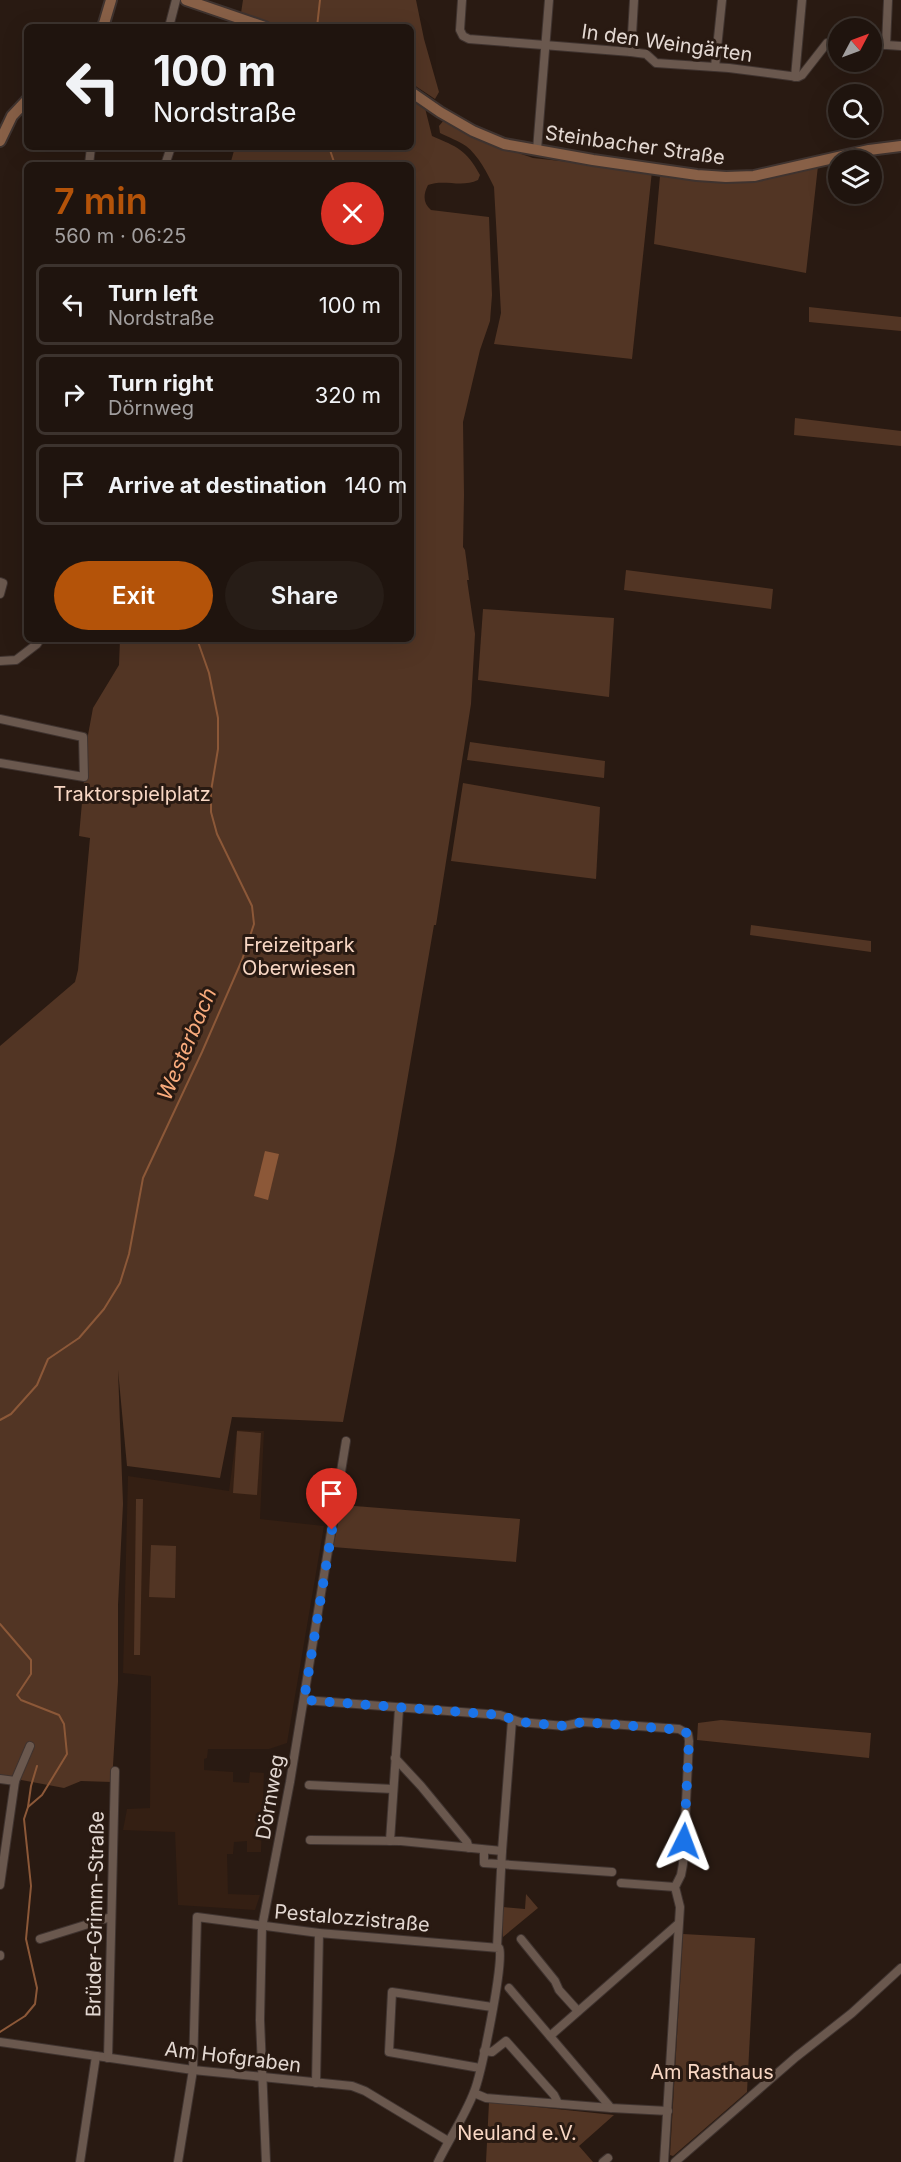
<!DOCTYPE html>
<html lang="en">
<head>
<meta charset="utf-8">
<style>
  :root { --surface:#1f140e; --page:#271d17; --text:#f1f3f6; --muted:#a19e9e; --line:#3c332e; --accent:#b45309 }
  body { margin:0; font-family:Inter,sans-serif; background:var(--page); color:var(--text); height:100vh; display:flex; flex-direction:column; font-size:22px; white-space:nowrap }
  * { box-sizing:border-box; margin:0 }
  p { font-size:20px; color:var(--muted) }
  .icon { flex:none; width:33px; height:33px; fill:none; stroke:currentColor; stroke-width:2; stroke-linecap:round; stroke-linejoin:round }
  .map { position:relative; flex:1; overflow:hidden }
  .details { position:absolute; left:24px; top:162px; width:390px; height:480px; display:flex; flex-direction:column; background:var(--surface); border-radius:9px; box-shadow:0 6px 24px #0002,0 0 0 2px var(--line) }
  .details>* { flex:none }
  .top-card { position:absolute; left:24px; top:24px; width:390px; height:126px; border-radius:9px; box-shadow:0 6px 24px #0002,0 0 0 2px var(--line); background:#1f140e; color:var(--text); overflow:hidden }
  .needle { width:39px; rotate:49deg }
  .buttons { position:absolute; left:828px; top:18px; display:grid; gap:12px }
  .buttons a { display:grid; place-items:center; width:54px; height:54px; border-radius:50%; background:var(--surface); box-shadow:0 6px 24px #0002,0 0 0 2px var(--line); font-size:30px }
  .pin { position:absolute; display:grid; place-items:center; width:51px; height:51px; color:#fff; margin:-62px -26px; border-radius:50% 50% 50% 0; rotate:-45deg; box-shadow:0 0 6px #0007 }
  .pin .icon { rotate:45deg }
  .me { position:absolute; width:66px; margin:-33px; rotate:3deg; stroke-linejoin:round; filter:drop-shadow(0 0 4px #0008) }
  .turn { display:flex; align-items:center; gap:21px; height:126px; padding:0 30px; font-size:27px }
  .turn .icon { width:78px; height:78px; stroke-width:2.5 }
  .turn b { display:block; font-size:42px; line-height:51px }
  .round { display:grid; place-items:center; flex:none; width:63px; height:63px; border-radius:32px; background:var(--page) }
  .overview { display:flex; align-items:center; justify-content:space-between; height:102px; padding:0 30px }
  h1 { font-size:36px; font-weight:600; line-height:45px; color:var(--accent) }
  .primary-button { display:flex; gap:12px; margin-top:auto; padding:12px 30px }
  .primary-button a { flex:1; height:69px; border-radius:36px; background:var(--accent); color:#fff; font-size:24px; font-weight:600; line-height:69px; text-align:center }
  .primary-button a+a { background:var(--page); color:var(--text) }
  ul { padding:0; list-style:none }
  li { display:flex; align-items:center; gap:18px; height:81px; margin:0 12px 9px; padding:0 18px; border:3px solid var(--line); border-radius:9px }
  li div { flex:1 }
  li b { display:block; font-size:22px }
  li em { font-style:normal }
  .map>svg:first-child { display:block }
</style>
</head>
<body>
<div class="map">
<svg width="901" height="2162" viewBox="0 0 901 2162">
  <rect width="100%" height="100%" fill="#291a12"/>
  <path fill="#341f13" d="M237,1430l27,1 -4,88 64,7 -37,217 -18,6h-61l-1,9 -3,1v11l29,2v10l16,1 1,-11 14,1 -3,79h-14v-11l-13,1 -1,12h-6l1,40 32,1 -5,15 -77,-5 -3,-73 -52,-2 4,-21 23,-1 1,-132 -28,-3 5,-197 101,15z"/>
  <g fill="#523524">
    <path d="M243,0h173l8,39 15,53 -4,7 -24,-16v-56h-135l-35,-14z"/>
    <path d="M411,101l14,7 7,28c25,11 34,13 48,39l-2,5c-16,8 -34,-1 -50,5 -5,10 -5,18 3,25l58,7 3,78 -2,26 -10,29 -17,72 1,73 -1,52 2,3 4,30h-2l8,54 -4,70 -35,221h-2l-39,226 -52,271 -111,-5 -12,61 -93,-12 -9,-96 5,134 -5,101v77l-6,100 -31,-1 -17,7 -64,-12v-730l75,-64 3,-12 12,-132 -11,-2 9,-101 5,-27 26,-43 1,-26h291v-474h-181l5,-18h176z"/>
    <path d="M444,120l54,26 35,12 119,13 -20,188 -138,-15 7,-31 -7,-126c-6,-13 -16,-32 -28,-41 -7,-5 -18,-9 -26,-13l-1,-7z"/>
    <path d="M818,166l-12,107 -152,-29 6,-68 89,6z"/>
    <path d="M809,307l92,10v14l-92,-9z"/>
    <path d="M795,418l106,13v15l-107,-11z"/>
    <path d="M626,570l147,19 -2,20 -147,-19z"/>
    <path d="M483,609l131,9 -5,79 -131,-17z"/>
    <path d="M470,742l135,19 -1,17 -137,-18z"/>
    <path d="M463,783l137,24 -4,72 -145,-18z"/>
    <path d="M751,925l120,16v11l-121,-17z"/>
    <path d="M237,1431l24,2 -4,62 -24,-2z"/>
    <path d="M136,1499h7l-3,156h-6z"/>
    <path d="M342,1505l178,14 -4,43 -183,-15z"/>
    <path d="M151,1545l25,1 -1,52 -26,-1z"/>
    <path d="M721,1720l150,13 -2,25 -172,-18 1,-17z"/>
    <path d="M526,1894l12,14 -35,29v-30l22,2z"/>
    <path d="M683,1934l72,4 -8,154 -74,64 -3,-1z"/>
    <path d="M489,2102l125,13 -35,31 14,16h-107z"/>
  </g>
  <path fill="#8c5838" d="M265,1151l14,3 -11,46 -14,-4z"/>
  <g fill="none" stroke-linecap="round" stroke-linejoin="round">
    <g stroke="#8c5838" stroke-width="2">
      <path d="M317,27l3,-27"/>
      <path d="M329,147l6,18"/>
      <path d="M0,1420l11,-6 26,-29 11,-26 31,-21 25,-29 16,-26 9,-29 14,-76 59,-126 40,-92 12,-36 -2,-18 -35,-72 -6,-22v-21l7,-42v-31l-9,-45 -12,-34"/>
      <path d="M0,1624l31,36v14l-14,21 4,5 38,15 5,9 3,30 -25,41 -14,12 -4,12 7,67 -5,53 11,49 -2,16 -10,12 -25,16"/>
      <path d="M28,1807l3,-21 6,-20"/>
    </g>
    <g stroke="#3f332f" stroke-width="10">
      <g id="street">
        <path d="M462,0l-2,30 3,6 6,3 162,13 15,2 10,9 73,5 69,9 4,-2 25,-32 11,-2"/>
        <path d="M169,27l7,-27"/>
        <path d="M872,44l29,2"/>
        <path d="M886,45l2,-45"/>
        <path d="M631,52l3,-52"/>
        <path d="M715,67l7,-67"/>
        <path d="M795,77l7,-77"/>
        <path d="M537,150l12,-150"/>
        <path d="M89,165l2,-18"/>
        <path d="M165,165l6,-18"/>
        <path d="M0,582l3,1 -3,11"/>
        <path d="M0,661l16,-1 21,-16 3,-5"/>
        <path d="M0,719l83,18 1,40 -84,-14"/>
        <path d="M304,1700l196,15 20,7 44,4 19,-4 96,7 9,5 1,7 -6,123 -2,11 -6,12 5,20 -16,255"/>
        <path d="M395,1758l26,28 46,56 2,6"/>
        <path d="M0,1779l15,2"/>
        <path d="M309,1785l84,4"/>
        <path d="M310,1840l91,1 101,10"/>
        <path d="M390,1841l9,-132"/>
        <path d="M484,1850v13l128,9"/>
        <path d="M621,1883l54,4"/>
        <path d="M0,1885l15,-104 15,-35"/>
        <path d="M40,1939l71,-22"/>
        <path d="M521,1939l34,42 4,9 19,21"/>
        <path d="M497,1947l5,-96 10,-131"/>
        <path d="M0,1955v1"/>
        <path d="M509,1988l102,120"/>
        <path d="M550,2036l128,-112"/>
        <path d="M0,2042l193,28 159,16 13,5 83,50"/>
        <path d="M484,2051l8,1 14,-11 48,54 4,8"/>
        <path d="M108,2058l7,-287"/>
        <path d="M480,2068l-91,-16 3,-60 100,15"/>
        <path d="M316,2083l3,-150"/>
        <path d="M474,2093l12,5 125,10 57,3"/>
        <path d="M80,2162l16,-106"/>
        <path d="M178,2162l15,-92 4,-153 122,16 180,15c6,11 -18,127 -25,144 -9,24 -25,47 -36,70"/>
        <path d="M266,2162l-6,-142 2,-93 28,-145 56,-341"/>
        <path d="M603,2162l5,-4"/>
        <path d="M675,2162l121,-105 56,-44 49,-45"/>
      </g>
    </g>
    <g stroke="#3f332f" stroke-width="14">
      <g id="secondary">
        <path d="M186,0l79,27"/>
        <path d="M103,27l8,-27"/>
        <path d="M411,92l29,20 33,19 31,13 89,16 104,15 29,2 28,-1 115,-26 32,-4"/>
        <path d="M0,141l12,-25 15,-16"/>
      </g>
    </g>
    <use href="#street" stroke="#6a584e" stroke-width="8"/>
    <use href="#secondary" stroke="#886047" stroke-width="10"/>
  </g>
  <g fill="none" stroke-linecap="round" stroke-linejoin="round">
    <path stroke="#1a73e8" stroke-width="10" stroke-dasharray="0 18" d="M332,1530l-28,170 196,15 20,7 44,4 19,-4 99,8 6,4 1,7 -5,100"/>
  </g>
  <g text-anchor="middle" stroke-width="6" stroke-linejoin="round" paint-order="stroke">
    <g font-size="20" fill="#e3d8d2" stroke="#291a12">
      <text transform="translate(667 43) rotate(8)" y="7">In den Weingärten</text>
      <text transform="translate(635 145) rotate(8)" y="7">Steinbacher Straße</text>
      <text transform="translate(270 1797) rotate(-80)" y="7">Dörnweg</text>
      <text transform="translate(95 1914) rotate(-89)" y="7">Brüder-Grimm-Straße</text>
      <text transform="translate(352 1918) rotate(5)" y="7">Pestalozzistraße</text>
      <text transform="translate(233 2057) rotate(7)" y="7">Am Hofgraben</text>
    </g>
    <g font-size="20" fill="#f8d7c4" stroke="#291a12">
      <text x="132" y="801">Traktorspielplatz</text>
      <text x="299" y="952">Freizeitpark<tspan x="299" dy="23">Oberwiesen</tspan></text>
      <text x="712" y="2079">Am Rasthaus</text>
      <text x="517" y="2140">Neuland e.V.</text>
    </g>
    <g font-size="21" font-style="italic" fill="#faab7c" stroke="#291a12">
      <text transform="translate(187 1044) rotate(-67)" y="7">Westerbach</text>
    </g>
  </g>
</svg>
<div class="buttons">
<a><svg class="needle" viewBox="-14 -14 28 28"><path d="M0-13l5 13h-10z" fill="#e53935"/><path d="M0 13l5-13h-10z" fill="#a19e9e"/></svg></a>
<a><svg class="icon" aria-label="search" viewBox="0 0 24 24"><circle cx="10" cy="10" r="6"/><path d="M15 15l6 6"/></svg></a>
<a><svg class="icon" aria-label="layers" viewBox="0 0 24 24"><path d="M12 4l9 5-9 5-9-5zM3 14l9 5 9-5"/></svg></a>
</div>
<div class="pin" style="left:332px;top:1530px;background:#d93025"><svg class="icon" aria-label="arrive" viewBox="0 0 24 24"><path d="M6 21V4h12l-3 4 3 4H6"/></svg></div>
<svg class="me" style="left:684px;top:1841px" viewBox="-20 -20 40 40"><path d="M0-17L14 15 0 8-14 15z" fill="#1a73e8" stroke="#fff" stroke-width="4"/></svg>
<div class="top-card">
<div class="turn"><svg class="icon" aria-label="left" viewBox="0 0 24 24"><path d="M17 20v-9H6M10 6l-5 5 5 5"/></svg><div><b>100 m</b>Nordstraße</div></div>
</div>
<section class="details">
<div class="overview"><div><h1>7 min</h1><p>560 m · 06:25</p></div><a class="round" style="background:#d93025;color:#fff"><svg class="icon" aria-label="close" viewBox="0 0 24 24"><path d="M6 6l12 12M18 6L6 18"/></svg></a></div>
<ul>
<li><svg class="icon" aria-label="left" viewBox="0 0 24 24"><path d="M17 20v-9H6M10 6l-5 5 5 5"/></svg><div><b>Turn left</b><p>Nordstraße</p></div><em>100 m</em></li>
<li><svg class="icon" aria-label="right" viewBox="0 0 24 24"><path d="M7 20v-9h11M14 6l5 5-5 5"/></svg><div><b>Turn right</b><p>Dörnweg</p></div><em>320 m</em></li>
<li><svg class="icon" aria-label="arrive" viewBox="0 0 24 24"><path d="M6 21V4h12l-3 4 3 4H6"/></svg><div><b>Arrive at destination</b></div><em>140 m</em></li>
</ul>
<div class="primary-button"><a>Exit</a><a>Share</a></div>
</section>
</div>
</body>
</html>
